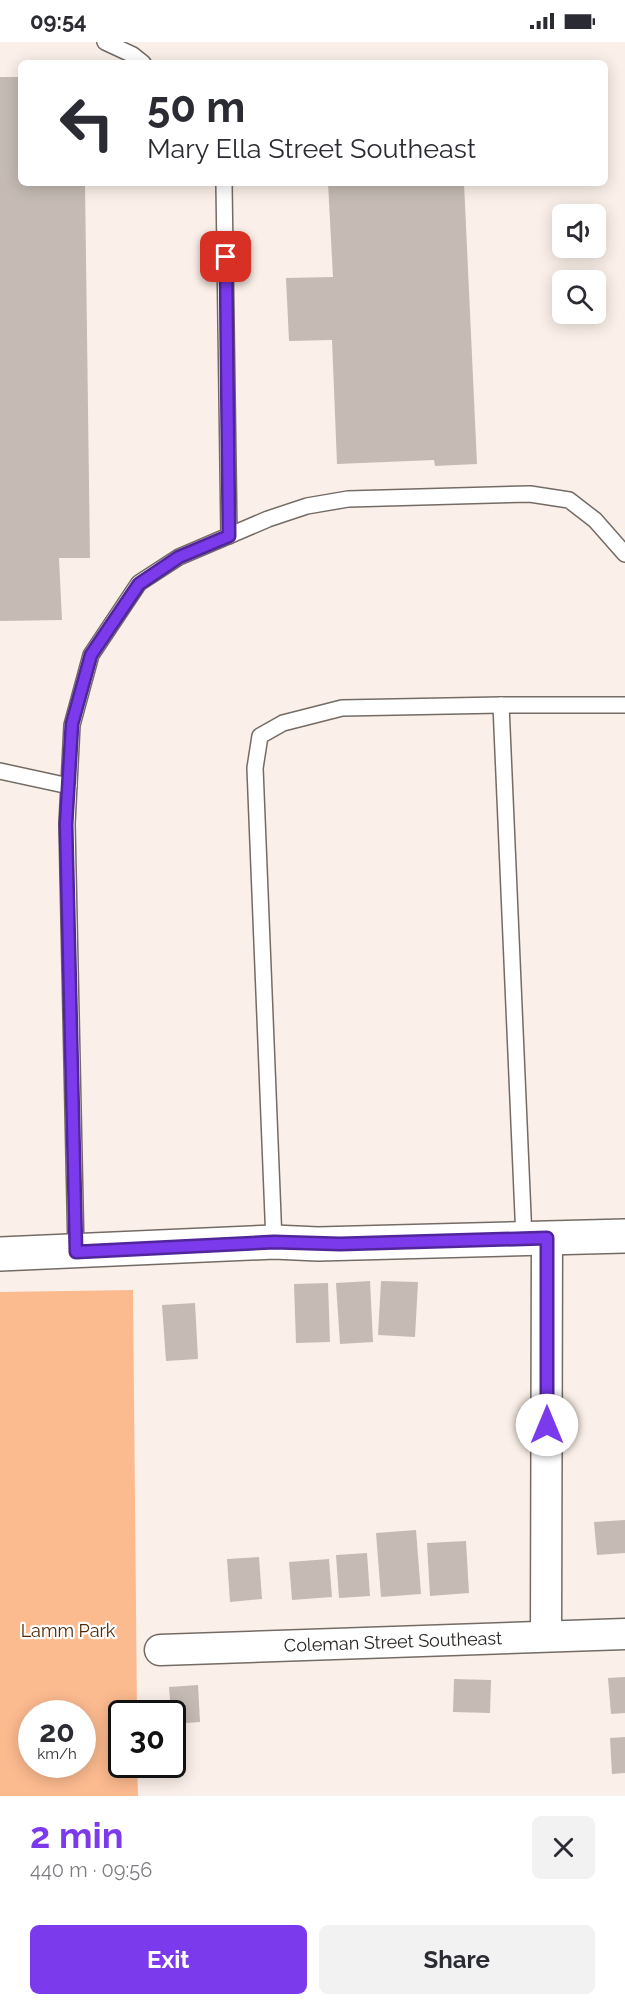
<!DOCTYPE html>
<html lang="en">
<head>
<meta charset="utf-8">
<style>
  :root { --surface:#fff; --page:#f2f2f3; --text:#2b2b33; --muted:#7c7c81; --accent:#7c3aed }
  body { margin:0; font-family:Raleway,sans-serif; background:var(--page); color:var(--text); height:100vh; display:flex; flex-direction:column; font-size:22px; white-space:nowrap }
  * { box-sizing:border-box; margin:0 }
  p { font-size:20px; color:var(--muted) }
  .icon { flex:none; width:33px; height:33px; fill:none; stroke:currentColor; stroke-width:2; stroke-linecap:round; stroke-linejoin:round }
  .map { position:relative; height:1754px; overflow:hidden }
  .side { display:flex; flex-direction:column; background:var(--surface); flex:1 }
  .side>* { flex:none }
  .guide { position:absolute; left:18px; top:18px; width:590px; height:126px; border-radius:9px; box-shadow:0 3px 15px #0003; background:#fff; color:var(--text); overflow:hidden }
  .tools { position:absolute; left:552px; top:162px; display:grid; gap:12px }
  .tools a { display:grid; place-items:center; width:54px; height:54px; border-radius:9px; background:var(--surface); box-shadow:0 3px 15px #0003; font-size:30px }
  .speed { position:absolute; left:18px; top:1658px; display:flex; gap:12px; font-size:30px; font-weight:700; text-align:center }
  .speed>* { display:grid; place-content:center; width:78px; height:78px; border-radius:50%; background:var(--surface); box-shadow:0 3px 15px #0003; line-height:1 }
  .speed small { font-size:15px; font-weight:400 }
  .speed .limit { border:3px solid #111; border-radius:9px; background:#fff; color:#111 }
  .pin { position:absolute; display:grid; place-items:center; width:51px; height:51px; color:#fff; margin:-26px; border-radius:12px; box-shadow:0 3px 9px #0006 }
  .me { position:absolute; width:66px; margin:-33px; rotate:0deg; stroke-linejoin:round; filter:drop-shadow(0 0 4px #0008) }
  .turn { display:flex; align-items:center; gap:21px; height:126px; padding:0 30px; font-size:27px }
  .turn .icon { width:78px; height:78px; stroke-width:2.5 }
  .turn b { display:block; font-size:42px; line-height:51px }
  .round { display:grid; place-items:center; flex:none; width:63px; height:63px; border-radius:9px; background:var(--page) }
  .summary { display:flex; align-items:center; justify-content:space-between; height:102px; padding:0 30px }
  h1 { font-size:36px; font-weight:700; line-height:45px; color:var(--accent) }
  .cta { display:flex; gap:12px; margin-top:auto; padding:12px 30px }
  .cta a { flex:1; height:69px; border-radius:9px; background:var(--accent); color:#fff; font-size:24px; font-weight:700; line-height:69px; text-align:center }
  .cta a+a { background:var(--page); color:var(--text) }
  .status { display:flex; justify-content:space-between; align-items:center; height:42px; padding:0 30px; background:var(--surface); direction:ltr }
  .status svg { height:16px; fill:currentColor }
  .map>svg:first-child { display:block }
</style>
</head>
<body>
<div class="status"><b>09:54</b><svg viewBox="0 0 49 12"><path d="M0 12V9h3v3zM5 12V6h3v6zM10 12V3h3v9zM15 12V0h3v12zM26 1h20v11H26zM47 4h2v5h-2z"/></svg></div>
<div class="map">
<svg width="625" height="1754" viewBox="0 0 625 1754">
  <rect width="100%" height="100%" fill="#fbf0e9"/>
  <path fill="#fcba8f" fill-rule="evenodd" d="M133,1248l4,423h-15v51h15l1,32h-138v-504zM32,1671h50v51h-50z"/>
  <g fill="#c5bbb4">
    <path d="M0,35h21v106h64l5,375h-31l3,62 -62,1z"/>
    <path d="M328,141h136l13,281 -42,2 -1,-6 -97,4 -5,-124 -43,1 -3,-63 47,-1z"/>
    <path d="M370,1239l3,61 -33,2 -4,-61z"/>
    <path d="M381,1239l37,1 -3,55 -37,-2z"/>
    <path d="M328,1241l2,59 -34,1 -2,-59z"/>
    <path d="M195,1261l3,56 -32,2 -4,-56z"/>
    <path d="M625,1478v33l-28,2 -3,-33z"/>
    <path d="M416,1488l5,64 -40,3 -5,-64z"/>
    <path d="M466,1499l3,52 -39,3 -3,-53z"/>
    <path d="M367,1511l3,43 -31,2 -3,-43z"/>
    <path d="M259,1515l3,42 -32,3 -3,-43z"/>
    <path d="M329,1517l3,38 -40,3 -3,-38z"/>
    <path d="M625,1635v36l-14,1 -3,-36z"/>
    <path d="M454,1637l37,1 -1,33 -37,-1z"/>
    <path d="M198,1643l2,37 -28,2 -3,-37z"/>
    <path d="M625,1695v36l-13,1 -2,-36z"/>
  </g>
  <g fill="none" stroke-linecap="round" stroke-linejoin="round">
    <g stroke="#746b65" stroke-width="18">
      <g id="service">
        <path d="M105,0l28,13 10,8"/>
        <path d="M224,141l5,353"/>
        <path d="M501,663l23,534"/>
        <path d="M0,729l69,15"/>
        <path d="M274,1200l-19,-474 5,-32 23,-13 59,-15 159,-3h124"/>
        <path d="M76,1210l-9,-428 5,-99 19,-70 48,-72 40,-26 89,-38 39,-13 41,-7 182,-5 39,6 26,20 30,34"/>
      </g>
    </g>
    <g stroke="#746b65" stroke-width="33">
      <g id="minor">
        <path d="M546,1594l1,-399"/>
        <path d="M160,1608l465,-16"/>
      </g>
    </g>
    <g stroke="#746b65" stroke-width="36">
      <path id="tertiary" d="M0,1212l274,-12 44,2 307,-8"/>
    </g>
    <use href="#service" stroke="#fff" stroke-width="15"/>
    <use href="#minor" stroke="#fff" stroke-width="30"/>
    <use href="#tertiary" stroke="#fff" stroke-width="33"/>
  </g>
  <g fill="none" stroke-linecap="round" stroke-linejoin="round">
    <g stroke="#51269a" stroke-width="15">
      <path id="route" d="M226,215l3,279 -50,21 -40,27 -48,71 -19,69 -6,100 10,428 198,-10 66,2 207,-6v187"/>
    </g>
    <use href="#route" stroke="#7c3aed" stroke-width="10"/>
  </g>
  <g text-anchor="middle" stroke-width="4.5" stroke-linejoin="round" paint-order="stroke">
    <g font-size="18" fill="#532804" stroke="#fff">
      <text x="68" y="1595">Lamm Park</text>
    </g>
    <g font-size="18" fill="#292623" stroke="#fff">
      <text transform="translate(393 1600) rotate(-2)" y="6">Coleman Street Southeast</text>
    </g>
  </g>
</svg>
<div class="tools">
<a><svg class="icon" aria-label="sound" viewBox="0 0 24 24"><path d="M4 9h4l5-4v14l-5-4H4zM17 9q2 3 0 6"/></svg></a>
<a><svg class="icon" aria-label="search" viewBox="0 0 24 24"><circle cx="10" cy="10" r="6"/><path d="M15 15l6 6"/></svg></a>
</div>
<div class="speed"><div>20<small>km/h</small></div><div class="limit">30</div></div>
<div class="pin" style="left:226px;top:215px;background:#d93025"><svg class="icon" aria-label="arrive" viewBox="0 0 24 24"><path d="M6 21V4h12l-3 4 3 4H6"/></svg></div>
<svg class="me" style="left:547px;top:1383px" viewBox="-20 -20 40 40"><circle r="19" fill="#fff"/><path d="M0-13L10 11 0 6-10 11z" fill="#7c3aed"/></svg>
<div class="guide">
<div class="turn"><svg class="icon" aria-label="left" viewBox="0 0 24 24"><path d="M17 20v-9H6M10 6l-5 5 5 5"/></svg><div><b>50 m</b>Mary Ella Street Southeast</div></div>
</div>
</div>
<section class="side">
<div class="summary"><div><h1>2 min</h1><p>440 m · 09:56</p></div><a class="round"><svg class="icon" aria-label="close" viewBox="0 0 24 24"><path d="M6 6l12 12M18 6L6 18"/></svg></a></div>
<div class="cta"><a>Exit</a><a>Share</a></div>
</section>
</body>
</html>
